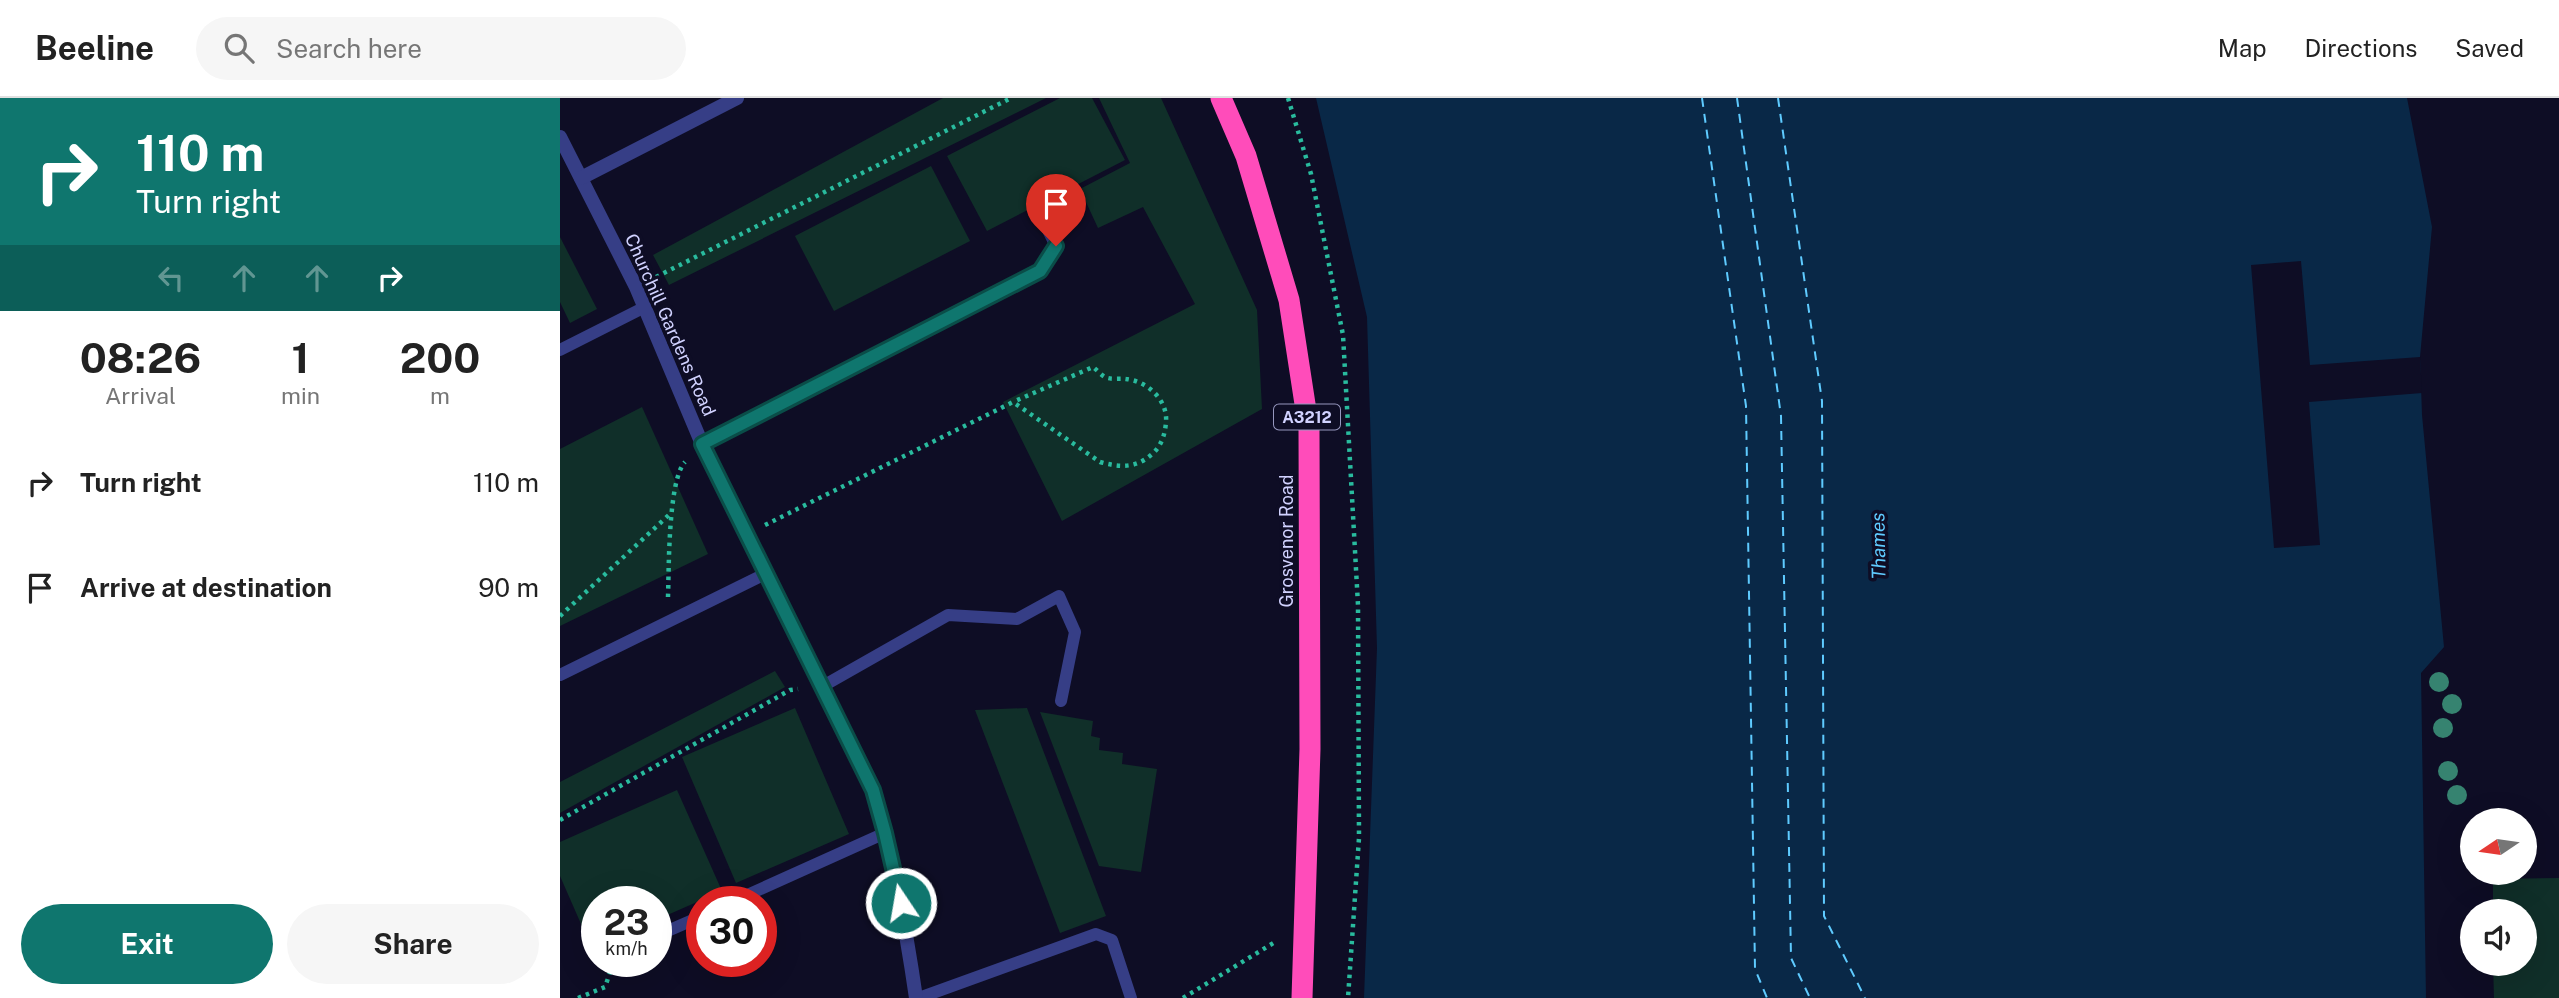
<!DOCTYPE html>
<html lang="en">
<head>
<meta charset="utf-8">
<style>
  :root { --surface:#fff; --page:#f6f6f6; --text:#222; --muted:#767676; --line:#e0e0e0; --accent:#0f766e }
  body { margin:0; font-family:"Public Sans",sans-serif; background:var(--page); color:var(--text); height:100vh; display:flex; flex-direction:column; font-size:26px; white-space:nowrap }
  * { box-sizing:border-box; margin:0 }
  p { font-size:23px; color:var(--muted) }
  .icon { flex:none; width:38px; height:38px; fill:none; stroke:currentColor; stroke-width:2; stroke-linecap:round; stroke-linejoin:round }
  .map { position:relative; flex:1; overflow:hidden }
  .sheet { display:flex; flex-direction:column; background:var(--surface); width:560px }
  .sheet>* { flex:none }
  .hud { background:#0f766e; color:#fff; overflow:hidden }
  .needle { width:46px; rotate:257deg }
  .tools { position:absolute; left:1900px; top:710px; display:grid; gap:14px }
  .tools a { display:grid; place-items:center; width:77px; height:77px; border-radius:50%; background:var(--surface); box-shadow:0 7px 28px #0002; font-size:35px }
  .speed { position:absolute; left:21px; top:788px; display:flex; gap:14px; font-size:35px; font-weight:700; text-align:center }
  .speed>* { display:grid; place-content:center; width:91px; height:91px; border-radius:50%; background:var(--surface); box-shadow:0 7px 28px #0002; line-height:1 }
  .speed small { font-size:18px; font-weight:400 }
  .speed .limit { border:10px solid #d22; background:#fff; color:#111 }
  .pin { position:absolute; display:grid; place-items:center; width:60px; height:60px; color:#fff; margin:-72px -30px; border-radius:50% 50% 50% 0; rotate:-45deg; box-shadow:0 0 7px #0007 }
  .pin .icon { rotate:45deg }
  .me { position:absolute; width:77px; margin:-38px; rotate:348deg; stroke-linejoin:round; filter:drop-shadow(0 0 5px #0008) }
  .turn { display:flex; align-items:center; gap:24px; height:147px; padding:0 21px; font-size:32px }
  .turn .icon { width:91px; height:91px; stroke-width:2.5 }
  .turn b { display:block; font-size:49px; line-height:60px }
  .lanes { display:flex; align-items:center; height:66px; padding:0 21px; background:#0003; justify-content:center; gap:35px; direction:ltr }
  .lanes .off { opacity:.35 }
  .eta { display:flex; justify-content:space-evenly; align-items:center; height:119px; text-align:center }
  .eta b { font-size:42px; font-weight:700; line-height:49px }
  .primary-button { display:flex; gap:14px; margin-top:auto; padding:14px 21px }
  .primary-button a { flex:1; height:80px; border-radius:42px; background:var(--accent); color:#fff; font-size:28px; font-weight:700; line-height:80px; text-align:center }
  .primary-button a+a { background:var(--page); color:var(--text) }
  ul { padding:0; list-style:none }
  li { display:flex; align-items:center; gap:21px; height:105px; padding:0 21px }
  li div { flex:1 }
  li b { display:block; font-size:26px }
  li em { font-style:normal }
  header { display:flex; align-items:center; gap:42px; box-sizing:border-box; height:98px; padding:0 35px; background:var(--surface); border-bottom:2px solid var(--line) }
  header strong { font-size:33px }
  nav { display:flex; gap:38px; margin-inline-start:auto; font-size:24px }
  .search { width:490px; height:63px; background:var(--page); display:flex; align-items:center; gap:18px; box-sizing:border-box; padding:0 24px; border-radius:38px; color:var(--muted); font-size:26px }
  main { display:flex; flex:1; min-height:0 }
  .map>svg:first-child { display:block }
</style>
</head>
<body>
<header>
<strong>Beeline</strong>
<div class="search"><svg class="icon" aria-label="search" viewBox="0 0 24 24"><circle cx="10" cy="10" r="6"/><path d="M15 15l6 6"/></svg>Search here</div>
<nav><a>Map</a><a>Directions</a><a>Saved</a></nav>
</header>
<main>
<section class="sheet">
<div class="hud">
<div class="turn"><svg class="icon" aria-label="right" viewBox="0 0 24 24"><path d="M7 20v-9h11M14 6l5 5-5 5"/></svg><div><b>110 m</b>Turn right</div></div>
<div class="lanes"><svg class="icon off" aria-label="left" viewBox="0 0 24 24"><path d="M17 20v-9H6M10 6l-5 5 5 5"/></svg><svg class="icon off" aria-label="ahead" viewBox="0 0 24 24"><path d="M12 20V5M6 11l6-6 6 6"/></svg><svg class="icon off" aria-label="ahead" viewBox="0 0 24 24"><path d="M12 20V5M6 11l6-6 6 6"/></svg><svg class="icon" aria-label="right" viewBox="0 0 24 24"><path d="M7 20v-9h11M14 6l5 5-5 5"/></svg></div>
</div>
<div class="eta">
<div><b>08:26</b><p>Arrival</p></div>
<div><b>1</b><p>min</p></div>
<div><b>200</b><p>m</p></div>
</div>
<ul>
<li><svg class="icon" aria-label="right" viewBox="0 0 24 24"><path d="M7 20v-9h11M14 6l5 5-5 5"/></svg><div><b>Turn right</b></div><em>110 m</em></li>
<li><svg class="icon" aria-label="arrive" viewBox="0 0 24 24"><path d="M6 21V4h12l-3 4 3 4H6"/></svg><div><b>Arrive at destination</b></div><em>90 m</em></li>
</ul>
<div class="primary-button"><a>Exit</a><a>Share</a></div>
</section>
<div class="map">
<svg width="1999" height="900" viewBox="0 0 1999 900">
  <rect width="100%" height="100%" fill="#0e0d25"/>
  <g fill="#102f29">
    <path d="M383,0h103l-377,187 -16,-30z"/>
    <path d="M500,0h32l33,62 -138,71 -40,-75z"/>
    <path d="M539,0h62l96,212 5,99 -200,112 -59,-119 192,-98 -52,-97 -45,21 -18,-39 50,-26z"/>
    <path d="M371,68l39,75 -136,70 -39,-75z"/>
    <path d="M0,139l37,72 -27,14 -10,-21z"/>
    <path d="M82,309l66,147 -148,72v-177z"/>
    <path d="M215,573l10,16 -225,126v-31z"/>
    <path d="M235,610l54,126 -113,49 -54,-126z"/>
    <path d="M467,610l79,208 -46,17 -85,-223z"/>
    <path d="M480,614l53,9 -2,15 9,2 -1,12 24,3 -1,11 35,5 -16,103 -42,-6z"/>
    <path d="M117,692l45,101 -66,29v-19h-59v46l-5,2 -32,-73v-34z"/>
    <path d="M1999,780v120h-65l-1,-34h32v-52h-32v-33z"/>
  </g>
  <path fill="#092847" d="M756,0h1091l25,129 -12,130 2,58 22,232 -23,26 5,325h-1062l13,-350 -10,-331z"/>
  <path fill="#0e0d25" d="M1741,163l9,104 110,-8 2,36 -113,9 11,143 -46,3 -23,-283z"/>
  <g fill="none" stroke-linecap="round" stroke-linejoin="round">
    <g stroke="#5fcbff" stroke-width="2" stroke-dasharray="9 7" stroke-linecap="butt">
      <path d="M1142,0l44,308 9,563 12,29"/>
      <path d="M1177,0l44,318 10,542 19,40"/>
      <path d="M1218,0l44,303 2,515 41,82"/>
    </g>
    <g stroke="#29bb9e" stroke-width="4.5" stroke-dasharray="3.5 5" stroke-linecap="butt">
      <path d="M728,0l23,76 32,161 15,270 1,233 -11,160"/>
      <path d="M96,179l355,-179"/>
      <path d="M205,427l248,-123 87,60c18,5 35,7 51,-7 10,-8 14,-20 15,-33 2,-22 -19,-41 -40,-43 -6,-1 -15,1 -21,-2 -4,-2 -8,-7 -12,-10l-80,35"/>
      <path d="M108,499c1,-28 0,-117 17,-135"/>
      <path d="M0,518l111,-103"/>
      <path d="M0,722l230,-130 8,-1"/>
      <path d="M18,900l27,-11 9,-26"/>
      <path d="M623,900l92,-56"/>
    </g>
    <g stroke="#363e86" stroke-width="12">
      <path d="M0,252l85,-43"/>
      <path d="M142,346l338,-173 16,-25 -13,-26"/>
      <path d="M0,577l205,-101"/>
      <path d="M263,588l125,-71 69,4 42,-23 16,36 -14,69"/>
      <path d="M174,803l151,-68"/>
      <path d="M96,838l46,-20"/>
      <path d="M359,900l177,-64 16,6 19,58"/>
    </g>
    <g stroke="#363e86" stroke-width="14">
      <path d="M0,39l76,150 66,157 171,346c20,69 33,138 43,208"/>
      <path d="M21,80l156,-80"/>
    </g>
    <path stroke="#ff4cba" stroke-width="21" d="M661,0l25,58 43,144 20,130 1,319 -8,249"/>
  </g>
  <g fill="#368370">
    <circle cx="1879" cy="584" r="10"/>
    <circle cx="1892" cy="606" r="10"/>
    <circle cx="1883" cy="630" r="10"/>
    <circle cx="1888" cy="673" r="10"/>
    <circle cx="1897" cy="697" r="10"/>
  </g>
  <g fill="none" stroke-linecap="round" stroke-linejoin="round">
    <g stroke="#0a4d48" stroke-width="18">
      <path id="route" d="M341,805l-16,-70 -12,-43 -171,-346 338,-173 16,-25"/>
    </g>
    <use href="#route" stroke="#0f766e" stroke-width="12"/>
  </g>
  <g text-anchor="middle" stroke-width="7" stroke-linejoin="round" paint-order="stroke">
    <rect fill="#0e0d25" stroke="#9697be" stroke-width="2" x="714" y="306.5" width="66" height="25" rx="5"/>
    <g font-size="16" font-weight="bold" fill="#d1d2ff">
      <text x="747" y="325">A3212</text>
    </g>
    <g font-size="18" fill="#d1d2ff" stroke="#0e0d25">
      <text transform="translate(110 227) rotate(66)" y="6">Churchill Gardens Road</text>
      <text transform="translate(727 443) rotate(-90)" y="6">Grosvenor Road</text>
    </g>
    <g font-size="19" font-style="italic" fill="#5fcbff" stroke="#0e0d25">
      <text transform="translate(1318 448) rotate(-91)" y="7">Thames</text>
    </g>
  </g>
</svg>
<div class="tools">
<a><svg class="needle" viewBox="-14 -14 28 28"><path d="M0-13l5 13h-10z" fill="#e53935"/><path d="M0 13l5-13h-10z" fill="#767676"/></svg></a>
<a><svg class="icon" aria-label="sound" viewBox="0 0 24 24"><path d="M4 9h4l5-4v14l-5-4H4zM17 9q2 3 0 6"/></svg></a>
</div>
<div class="speed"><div>23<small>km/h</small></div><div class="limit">30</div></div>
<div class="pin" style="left:496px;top:148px;background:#d93025"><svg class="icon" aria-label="arrive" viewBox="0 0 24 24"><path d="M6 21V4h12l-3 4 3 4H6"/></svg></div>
<svg class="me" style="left:341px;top:805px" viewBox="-20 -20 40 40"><circle r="17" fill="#0f766e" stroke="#fff" stroke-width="3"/><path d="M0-11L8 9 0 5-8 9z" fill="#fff"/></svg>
</div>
</main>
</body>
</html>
